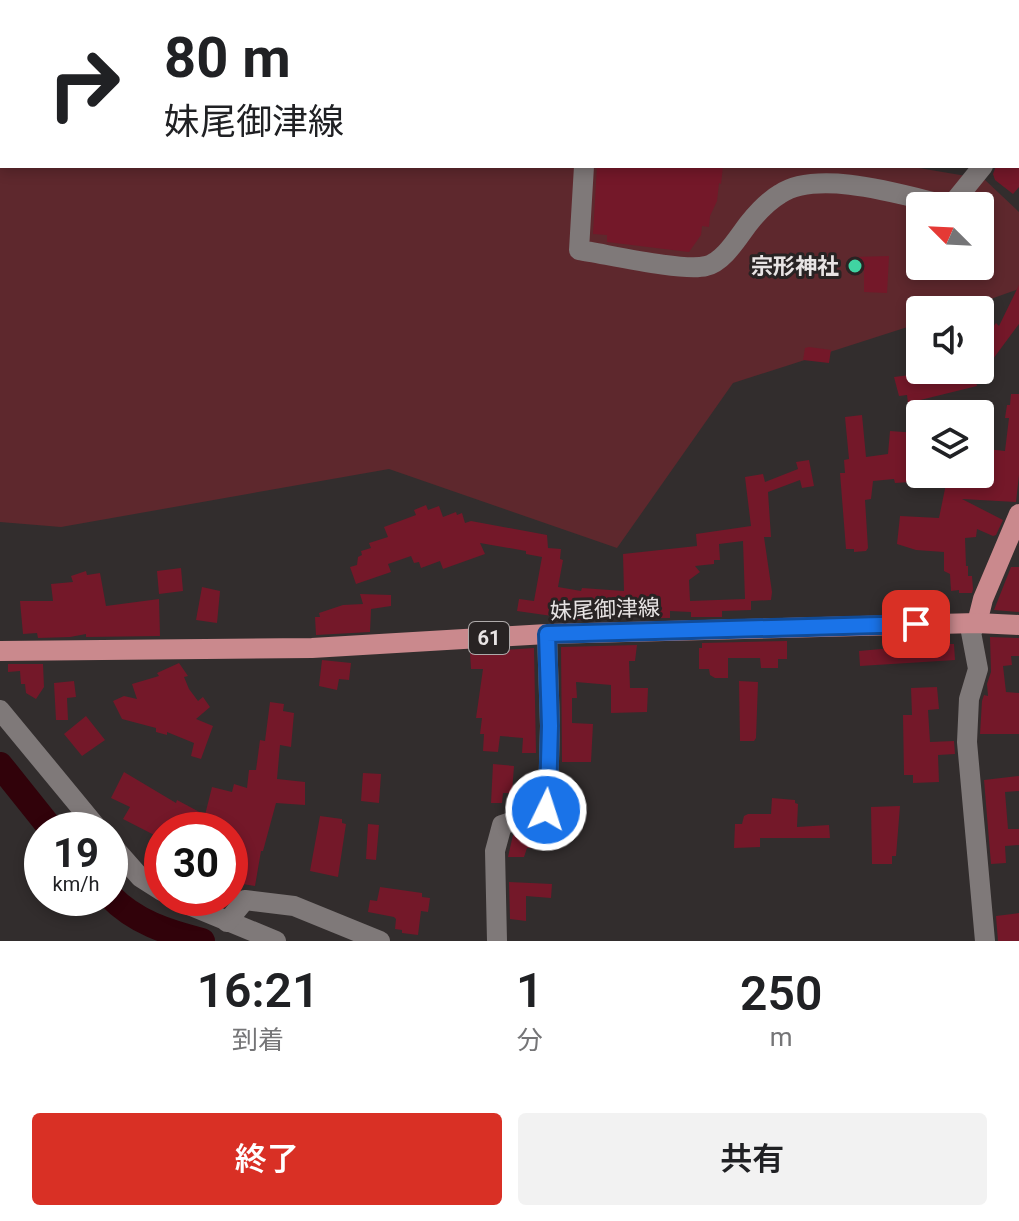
<!DOCTYPE html>
<html lang="ja">
<head>
<meta charset="utf-8">
<style>
  :root { --surface:#fff; --page:#f2f2f2; --text:#202124; --muted:#757577; --accent:#d93025 }
  body { margin:0; font-family:Roboto,"Noto Sans JP",sans-serif; background:var(--page); color:var(--text); height:100vh; display:flex; flex-direction:column; font-size:30px; white-space:nowrap }
  * { box-sizing:border-box; margin:0 }
  p { font-size:26px; color:var(--muted) }
  .icon { flex:none; width:44px; height:44px; fill:none; stroke:currentColor; stroke-width:2; stroke-linecap:round; stroke-linejoin:round }
  .map { position:relative; height:941px; overflow:hidden }
  .side { display:flex; flex-direction:column; background:var(--surface); flex:1 }
  .side>* { flex:none }
  .top-card { position:absolute; left:0px; top:0px; width:1020px; height:168px; box-shadow:0 4px 12px #0003; background:#fff; color:var(--text); overflow:hidden }
  .needle { width:52px; rotate:294deg }
  .tools { position:absolute; left:906px; top:192px; display:grid; gap:16px }
  .tools a { display:grid; place-items:center; width:88px; height:88px; border-radius:8px; background:var(--surface); box-shadow:0 4px 12px #0003; font-size:40px }
  .speed { position:absolute; left:24px; top:812px; display:flex; gap:16px; font-size:40px; font-weight:700; text-align:center }
  .speed>* { display:grid; place-content:center; width:104px; height:104px; border-radius:50%; background:var(--surface); box-shadow:0 4px 12px #0003; line-height:1 }
  .speed small { font-size:20px; font-weight:400 }
  .speed .limit { border:12px solid #d22; background:#fff; color:#111 }
  .pin { position:absolute; display:grid; place-items:center; width:68px; height:68px; color:#fff; margin:-34px; border-radius:16px; box-shadow:0 4px 12px #0006 }
  .me { position:absolute; width:88px; margin:-44px; rotate:4deg; stroke-linejoin:round; filter:drop-shadow(0 0 6px #0008) }
  .turn { display:flex; align-items:center; gap:28px; height:168px; padding:0 32px; font-size:36px }
  .turn .icon { width:104px; height:104px; stroke-width:2.5 }
  .turn b { display:block; font-size:56px; line-height:68px }
  .eta { display:flex; justify-content:space-evenly; align-items:center; height:136px; text-align:center }
  .eta b { font-size:48px; font-weight:600; line-height:56px }
  .cta { display:flex; gap:16px; margin-top:auto; padding:16px 32px }
  .cta a { flex:1; height:92px; border-radius:8px; background:var(--accent); color:#fff; font-size:32px; font-weight:600; line-height:92px; text-align:center }
  .cta a+a { background:var(--page); color:var(--text) }
  .map>svg:first-child { display:block }
</style>
</head>
<body>
<div class="map">
<svg width="1019" height="941" viewBox="0 0 1019 941">
  <rect width="100%" height="100%" fill="#322d2d"/>
  <path fill="#5e282d" fill-rule="evenodd" d="M0,0l302,2h-300v164h456l3,2 50,-2h396l77,13 35,33v77l-59,21h-40v13l-187,60 -116,165 -228,-79 -328,58 -61,-5zM920,206h60v60h-60z"/>
  <g fill="none" stroke-linecap="round" stroke-linejoin="round">
    <g stroke="#31020a" stroke-width="26">
      <path d="M0,765l52,65"/>
      <path d="M110,896c25,26 57,36 92,45"/>
    </g>
  </g>
  <g fill="#741829" fill-rule="evenodd">
    <path d="M597,166h126l-2,18 -2,-1 -2,18 -7,15 -1,11 -7,-1 -1,9 -12,17 -82,-10v-7l-14,-1z"/>
    <path d="M996,166h23v21l-6,7 -18,-14 -2,-6z"/>
    <path d="M889,256l-2,37 -23,-1v-21h-10v-14z"/>
    <path d="M1019,285v39l-26,35 -4,-3 -2,2 -7,-5v-9l16,-21 3,3z"/>
    <path d="M809,347l22,3 -2,13 -26,-3 2,-12z"/>
    <path d="M909,370h64l4,16 -69,17 -1,-8 -8,1 -5,-19 16,-2z"/>
    <path d="M1011,394h8v81l-3,27 -54,-3 41,21 -7,15 -3,1 -16,-7 -1,8 -11,1 1,28h2v10h4l1,13 -1,4h-13v-3l-8,1 -1,-17 -6,-3v-19l-28,-2 -19,-6 3,-28 39,2 8,-39 8,1 1,-6h24v-16h7v-9l18,2 4,-33h-4l2,-13h3z"/>
    <path d="M862,415l4,42 22,-3 2,-23 27,2 -1,27 -9,-1 3,23 -15,1 -1,-4 -21,2 -2,18 -6,1 3,48 -2,3 -12,1v-3h-8l-6,-76h5l-1,-13 5,-1 -4,-42z"/>
    <path d="M809,460l5,26 -12,2 -2,-8 -32,12 3,45h-7l8,55 -1,8 -20,1v9l-29,1v6h-31v-5l-21,-1v7h-20v-17h-23v4l-11,-1 -3,15 -62,2 1,-5 -35,-5 2,-12 15,2 8,-44 -16,-3v-3l-46,-8 5,11 -42,15 -3,-8 -19,7 -2,-6 -5,1 -3,-7 -23,8 3,8 -35,12 -6,-17 7,-2 1,-8 4,-2 -1,-4 10,-3 -2,-5 19,-6 -4,-10 32,-12 -2,-5 12,-5 2,5 11,-4 4,11 13,-5 1,3 5,-2 3,10 6,-2 76,14 1,13 13,1 -1,10 3,1 -5,27 23,4 1,-3 42,3 -1,-37 74,-8 -1,-12 55,-8 -6,-49 18,-3 2,8 33,-13 -2,-7zM743,541l2,58 -55,2 -1,-21 11,-8 -5,-6 19,-2v-4h6l-1,-16z"/>
    <path d="M1011,567h8v45l-25,-2z"/>
    <path d="M181,568l2,23 -24,3 -2,-23z"/>
    <path d="M86,571l1,4 13,-2 6,33 53,-7 1,37 -74,1v-3l-16,3 -32,1 -1,-5 -14,1 -3,-33h33l-2,-17 22,-2 -2,-6z"/>
    <path d="M202,587l18,4 -3,32 -21,-3z"/>
    <path d="M360,594l31,1v11l-20,3 -1,23 -54,3 -1,-18h5l-1,-4 24,-8 20,-1z"/>
    <path d="M945,637l1,7h8l1,16 -95,6 -1,-15 44,-4v-9z"/>
    <path d="M990,637l29,1v18h-8l1,9 -9,1 3,26 13,1v41h-39l2,-33 2,-6 4,1 -1,-12 4,-12z"/>
    <path d="M787,641v18h-9v9h-17l-1,-10h-32v20h-13l-5,-3 -1,-6h-10v-21h3v-5z"/>
    <path d="M637,645l-2,16h-6l1,27h18l-1,24 -36,1v-28l-35,-3 1,16h-5v25l21,1 -2,38h-29l-1,-115z"/>
    <path d="M534,648l2,105h-14l1,-15 -23,-2 -2,16 -15,-1 1,-17h-4l2,-16h-6l7,-49h-12l-1,-17z"/>
    <path d="M322,660l29,3 -2,17 -10,-1 -2,11 -18,-4z"/>
    <path d="M179,663l9,13 -4,1 5,12 9,12 5,-4 7,10 -14,12 17,7 -12,33 -10,-3 3,-13 -27,-11v3l-11,-3v-4l-34,-9 -9,-18 11,-5 13,3 -5,-15 27,-8 -2,-3z"/>
    <path d="M8,664h35l1,23 -8,12 -10,-6 -1,-9h-4l-1,-13 -12,1z"/>
    <path d="M74,681l2,16 -9,1 1,22h-12l-2,-37z"/>
    <path d="M739,681l19,1 -2,56 -2,3h-14z"/>
    <path d="M937,687l2,22 -11,1 2,32 24,-1 1,13 -17,1 1,27 -26,1v-8h-9l-1,-60h9l-1,-27z"/>
    <path d="M270,702l14,2 -1,7 11,2 -3,34 -11,-2 -3,34 28,3v23l-29,-2 -13,48h-2l-6,35 -25,-4v-52h-68v9l-39,-20 7,-12 -19,-9 13,-26 52,31 1,-3 28,15 7,-28 20,5 2,-8 13,4 2,-18h7l4,-30 5,1z"/>
    <path d="M86,716l19,24 -23,16 -18,-22z"/>
    <path d="M493,764l21,2 -2,27h-9l-1,10h-11z"/>
    <path d="M363,773l18,1 -2,29 -18,-2z"/>
    <path d="M1019,776v15l-14,1 3,37h11v16l-14,1 1,17 -15,1 -7,-84z"/>
    <path d="M772,798l23,2v3l3,1 -1,23 32,-2 1,13h-70v9l-26,1 1,-24h7l2,-8 4,-2h23z"/>
    <path d="M900,806l-4,50h-4v8h-20l-1,-57z"/>
    <path d="M320,816l22,3v4l4,1 -8,53 -28,-6z"/>
    <path d="M557,816l-2,33 -28,-1 -3,9h-16l5,-22 37,-13z"/>
    <path d="M368,824l11,1 -3,35 -10,-1z"/>
    <path d="M509,882l43,2 -1,14 -25,-2v25l-16,-2z"/>
    <path d="M380,887l42,6v4l8,1 -2,14 -7,-1 -3,24 -16,-2v-3l-7,-1 1,-10 -2,-2 -26,-5 2,-12 7,1z"/>
    <path d="M1019,913v28h-21l-2,-25z"/>
  </g>
  <g fill="none" stroke-linecap="round" stroke-linejoin="round">
    <g stroke="#7f7979" stroke-width="20">
      <path d="M1018,120l1,-1"/>
      <path d="M584,166l-5,84c27,4 104,22 127,16 18,-4 32,-29 43,-43 8,-10 19,-22 31,-29 37,-25 120,0 161,10l12,-1 30,-37"/>
      <path d="M977,623l-6,9 7,37 -9,30 -2,43 18,199"/>
      <path d="M0,710l99,120"/>
      <path d="M110,843l30,34 22,14"/>
      <path d="M172,898l104,43"/>
      <path d="M227,922l18,-22 49,6 86,35"/>
      <path d="M497,941l-2,-90 7,-26 44,-15 2,-12 2,-72 -3,-92"/>
    </g>
    <g stroke="#ca898d" stroke-width="20">
      <path d="M977,623l6,-24 36,-85"/>
      <path d="M0,651l312,-3 235,-14 430,-11 42,2"/>
    </g>
  </g>
  <g fill="none" stroke-linecap="round" stroke-linejoin="round">
    <g stroke="#114b97" stroke-width="20">
      <path id="route" d="M546,810l2,-12 2,-72 -3,-92 369,-10"/>
    </g>
    <use href="#route" stroke="#1a73e8" stroke-width="14"/>
  </g>
  <circle fill="#40d4a2" stroke="#282323" stroke-width="3" cx="855" cy="266" r="8"/>
  <g text-anchor="middle" stroke-width="6" stroke-linejoin="round" paint-order="stroke">
    <rect fill="#282323" stroke="#aeaaaa" stroke-width="2" x="469" y="622" width="40" height="32" rx="6"/>
    <g font-size="20" font-weight="bold" fill="#e8e4e4">
      <text x="489" y="645">61</text>
    </g>
    <g font-size="22" font-weight="bold" fill="#e8e4e4" stroke="#282323" text-anchor="end">
      <text x="839" y="274">宗形神社</text>
    </g>
    <g font-size="22" fill="#e8e4e4" stroke="#282323">
      <text transform="translate(605 609) rotate(-2)" y="8">妹尾御津線</text>
    </g>
  </g>
</svg>
<div class="tools">
<a><svg class="needle" viewBox="-14 -14 28 28"><path d="M0-13l5 13h-10z" fill="#e53935"/><path d="M0 13l5-13h-10z" fill="#757577"/></svg></a>
<a><svg class="icon" aria-label="sound" viewBox="0 0 24 24"><path d="M4 9h4l5-4v14l-5-4H4zM17 9q2 3 0 6"/></svg></a>
<a><svg class="icon" aria-label="layers" viewBox="0 0 24 24"><path d="M12 4l9 5-9 5-9-5zM3 14l9 5 9-5"/></svg></a>
</div>
<div class="speed"><div>19<small>km/h</small></div><div class="limit">30</div></div>
<div class="pin" style="left:916px;top:624px;background:#d93025"><svg class="icon" aria-label="arrive" viewBox="0 0 24 24"><path d="M6 21V4h12l-3 4 3 4H6"/></svg></div>
<svg class="me" style="left:546px;top:810px" viewBox="-20 -20 40 40"><circle r="17" fill="#1a73e8" stroke="#fff" stroke-width="3"/><path d="M0-11L8 9 0 5-8 9z" fill="#fff"/></svg>
<div class="top-card">
<div class="turn"><svg class="icon" aria-label="right" viewBox="0 0 24 24"><path d="M7 20v-9h11M14 6l5 5-5 5"/></svg><div><b>80 m</b>妹尾御津線</div></div>
</div>
</div>
<section class="side">
<div class="eta">
<div><b>16:21</b><p>到着</p></div>
<div><b>1</b><p>分</p></div>
<div><b>250</b><p>m</p></div>
</div>
<div class="cta"><a>終了</a><a>共有</a></div>
</section>
</body>
</html>
